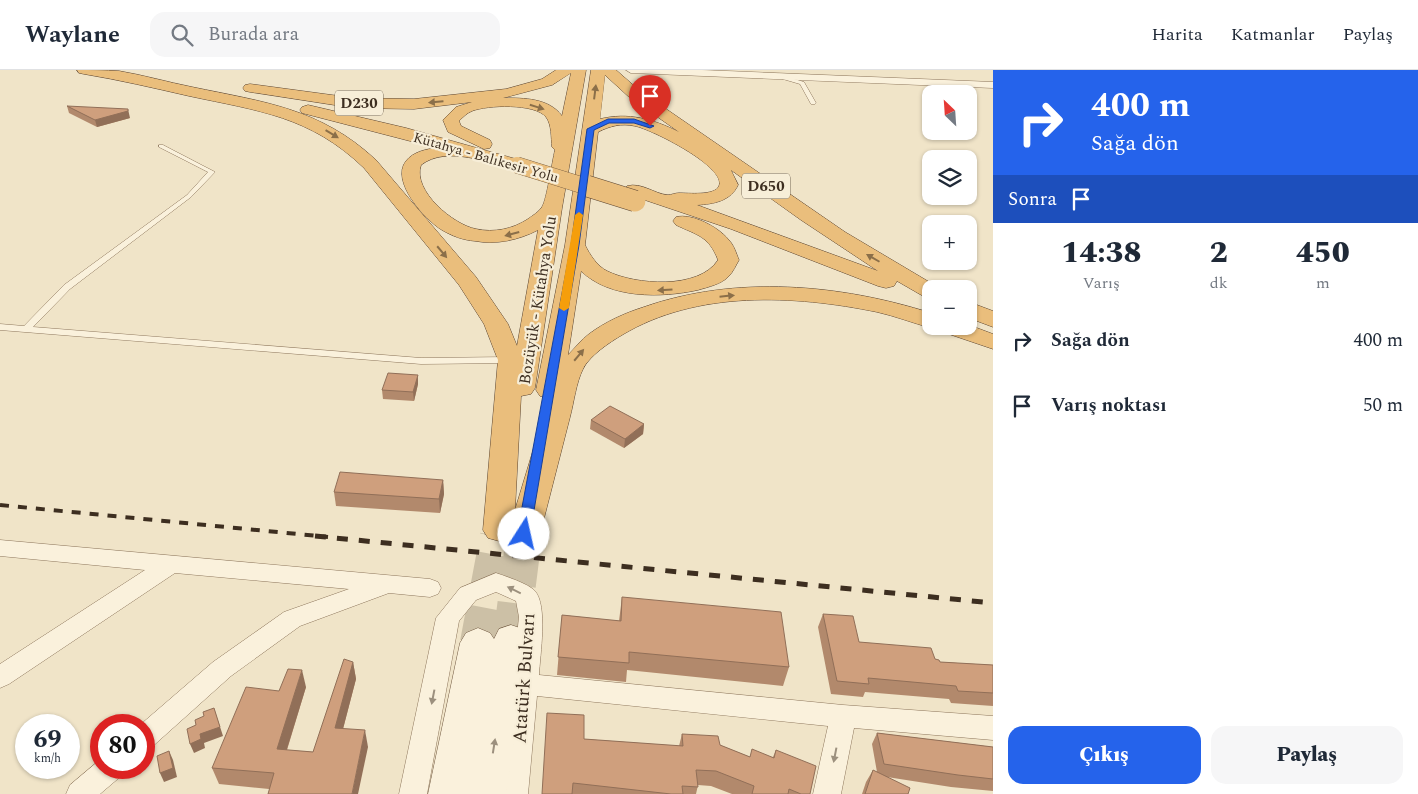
<!DOCTYPE html>
<html lang="tr">
<head>
<meta charset="utf-8">
<style>
  :root { --surface:#fff; --page:#f6f6f7; --text:#1f2937; --muted:#747a83; --line:#e0e1e3; --accent:#2563eb }
  body { margin:0; font-family:Spectral,serif; background:var(--page); color:var(--text); height:100vh; display:flex; flex-direction:column; font-size:19px; white-space:nowrap }
  * { box-sizing:border-box; margin:0 }
  p { font-size:16px; color:var(--muted) }
  .icon { flex:none; width:28px; height:28px; fill:none; stroke:currentColor; stroke-width:2; stroke-linecap:round; stroke-linejoin:round }
  .map { position:relative; flex:1; overflow:hidden }
  .sheet { display:flex; flex-direction:column; background:var(--surface); width:425px }
  .sheet>* { flex:none }
  .guide { background:#2563eb; color:#fff; overflow:hidden }
  .needle { width:32px; rotate:335deg }
  .tools { position:absolute; left:922px; top:15px; display:grid; gap:10px }
  .tools a { display:grid; place-items:center; width:55px; height:55px; border-radius:10px; background:var(--surface); box-shadow:0 1px 4px #0004; font-size:25px }
  .speed { position:absolute; left:15px; top:644px; display:flex; gap:10px; font-size:25px; font-weight:700; text-align:center }
  .speed>* { display:grid; place-content:center; width:65px; height:65px; border-radius:50%; background:var(--surface); box-shadow:0 1px 4px #0004; line-height:1 }
  .speed small { font-size:12px; font-weight:400 }
  .speed .limit { border:8px solid #d22; background:#fff; color:#111 }
  .pin { position:absolute; display:grid; place-items:center; width:42px; height:42px; color:#fff; margin:-51px -21px; border-radius:50% 50% 50% 0; rotate:-45deg; box-shadow:0 0 5px #0007 }
  .pin .icon { rotate:45deg }
  .me { position:absolute; width:55px; margin:-28px; rotate:10deg; stroke-linejoin:round; filter:drop-shadow(0 0 4px #0008) }
  .turn { display:flex; align-items:center; gap:18px; height:105px; padding:0 15px; font-size:22px }
  .turn .icon { width:65px; height:65px; stroke-width:2.5 }
  .turn b { display:block; font-size:35px; line-height:42px }
  .then { display:flex; align-items:center; height:48px; padding:0 15px; background:#0003; gap:10px; font-size:19px }
  .eta { display:flex; justify-content:space-evenly; align-items:center; height:85px; text-align:center }
  .eta b { font-size:30px; font-weight:800; line-height:35px }
  .action { display:flex; gap:10px; margin-top:auto; padding:10px 15px }
  .action a { flex:1; height:58px; border-radius:15px; background:var(--accent); color:#fff; font-size:20px; font-weight:800; line-height:58px; text-align:center }
  .action a+a { background:var(--page); color:var(--text) }
  ul { padding:0; list-style:none }
  li { display:flex; align-items:center; gap:15px; height:65px; padding:0 15px }
  li div { flex:1 }
  li b { display:block; font-size:19px }
  li em { font-style:normal }
  header { display:flex; align-items:center; gap:30px; box-sizing:border-box; height:70px; padding:0 25px; background:var(--surface); border-bottom:1px solid var(--line) }
  header strong { font-size:24px }
  nav { display:flex; gap:28px; margin-inline-start:auto; font-size:18px }
  .search { width:350px; height:45px; background:var(--page); display:flex; align-items:center; gap:12px; box-sizing:border-box; padding:0 18px; border-radius:15px; color:var(--muted); font-size:19px }
  main { display:flex; flex:1; min-height:0 }
  .map>svg:first-child { display:block }
</style>
</head>
<body>
<header>
<strong>Waylane</strong>
<div class="search"><svg class="icon" aria-label="search" viewBox="0 0 24 24"><circle cx="10" cy="10" r="6"/><path d="M15 15l6 6"/></svg>Burada ara</div>
<nav><a>Harita</a><a>Katmanlar</a><a>Paylaş</a></nav>
</header>
<main>
<div class="map">
<svg width="993" height="724" viewBox="0 0 993 724">
  <rect width="100%" height="100%" fill="#f0e4c8"/>
  <g fill="none" stroke-linecap="round" stroke-linejoin="round">
    <g stroke="#ccc0a6" stroke-width="28" stroke-dasharray="28 14" stroke-linecap="butt">
      <path d="M498,467l1,-7"/>
      <path d="M524,467v-3"/>
    </g>
    <g stroke="#ccc0a6" stroke-width="36" stroke-dasharray="36 18" stroke-linecap="butt">
      <path d="M511,569l13,-103"/>
      <path d="M478,573l20,-107"/>
    </g>
    <g stroke="#8d765c" stroke-width="1">
      <g id="service">
        <path d="M778,4l26,8 12,21 -1,1h-4l-11,-20 -24,-7v-2z"/>
        <path d="M159,75h4l52,27 -24,25 -121,92 -37,38 388,31 89,-1 5,3 -5,3 -89,1 -421,-34v-6l24,2 40,-41 123,-90 21,-23 -49,-25z"/>
      </g>
    </g>
    <g stroke="#8d765c" stroke-width="1">
      <g id="minor">
        <path d="M626,0h76l291,12v6l-362,-15z"/>
        <path d="M0,470l430,39 8,3 3,6 -3,6 -8,3 -41,-4 -89,33 -69,50 -78,70 -9,4v-25h-4l73,-63 71,-50 65,-23 -174,-16 -166,111 -9,4v-24l145,-94 -145,-14z"/>
        <path d="M496,503c9,3 33,11 39,18 13,15 5,64 4,84l304,30 150,11v24l-139,-12 -13,66h-28l15,-68 -291,-30 -9,98h-28l19,-177 -3,-16 -20,-9 -20,8 -17,21 -32,173h-28l37,-176 24,-30z"/>
        <path d="M101,689v9h22l-3,9 -20,17h-34l4,-9z"/>
      </g>
    </g>
    <g stroke="#6f573f" stroke-width="1">
      <path id="secondary" d="M511,555l12,4 6,10 -23,155h-78l32,-151 6,-10 12,-5 12,5 4,6 5,-10z"/>
    </g>
    <g stroke="#5b4430" stroke-width="1">
      <g id="trunk">
        <path d="M77,0c14,0 28,0 42,1 24,4 48,11 73,16 72,15 128,21 184,73l100,117 32,47 9,22 21,-116c-19,10 -42,15 -63,11 -12,-1 -23,-5 -33,-11 -17,-10 -52,-49 -36,-69 7,-9 20,-12 31,-13l-135,-35 -2,-3 2,-3 6,-2 98,23 117,33 3,4 -3,4 -6,1c-28,-7 -70,-25 -96,-5 -9,26 33,60 55,64 18,4 37,0 52,-10 4,-3 11,-7 14,-12 5,-8 10,-45 13,-57l-3,-3c-1,-9 0,-22 -6,-30 -11,-14 -59,-12 -74,-6 -5,2 -9,6 -13,10l2,5 29,14 2,4 -2,4 -6,1 -36,-17 -5,-12 13,-13 16,-5 -58,7 -60,-1 -104,-16 -5,-1 -2,-3 2,-3 5,-1 104,14 60,1 92,-10 36,-10 14,-9h30l-24,138 -27,180 -4,6 -10,2 -6,114 34,-112 -9,-2 -4,-6 29,-145 26,-175h25l24,21 205,141 96,57h-10v9l-8,-2 -26,-15 -3,5 -8,2 -8,-2 -147,-57 -104,-35 -2,-4 2,-4c15,-4 27,8 41,9 3,0 7,-2 11,-2 9,0 36,3 40,-7 8,-19 -68,-57 -84,-60 -14,-3 -25,0 -37,6l-13,113c5,10 12,21 22,26 28,14 92,19 111,-11 -9,-24 -21,-25 -42,-35l-3,-4 3,-4c16,-4 42,10 52,22 6,6 8,14 11,21 -3,5 -6,12 -10,16 -7,8 -21,11 -31,14 -37,8 -88,9 -117,-19l-13,84c7,-7 13,-15 21,-21 16,-12 36,-21 55,-27 92,-32 195,-23 287,6v13l38,-1 24,9v15l-53,-18 -3,-4 -6,1c-18,-5 -36,-12 -54,-16 -83,-17 -180,-22 -255,23 -12,7 -33,21 -39,34 -7,14 -9,33 -13,48 -10,39 -20,78 -30,117l-5,8 -11,3 -11,-3 -3,-5 -11,4 -11,-3 -5,-8 15,-170 -14,-36 -25,-39 -95,-117c-54,-52 -105,-57 -175,-72 -35,-8 -69,-16 -105,-22l-5,-1zM571,3l-9,43c-13,-18 -38,-18 -59,-18l49,-13zM605,5l24,22 50,35c-26,-13 -51,-20 -79,-13zM731,100l70,50 77,51 -181,-66c17,-1 34,-4 41,-20z"/>
        <path d="M969,232l24,9v16l-24,-9z"/>
      </g>
    </g>
    <use href="#service" fill="#faf1dc" fill-rule="evenodd"/>
    <use href="#minor" fill="#faf1dc" fill-rule="evenodd"/>
    <use href="#secondary" fill="#faf1dc" fill-rule="evenodd"/>
    <use href="#trunk" fill="#eabe7c" fill-rule="evenodd"/>
    <path stroke="#3d2e20" stroke-width="4" stroke-dasharray="9 9" stroke-linecap="butt" d="M0,435l328,32"/>
    <path stroke="#3d2e20" stroke-width="5" stroke-dasharray="11 11" stroke-linecap="butt" d="M315,466l678,67"/>
    <g stroke="#5b4430" stroke-width="17" stroke-linecap="butt">
      <path id="trunk-bridge-far1" d="M517,95l74,23"/>
    </g>
    <g stroke="#5b4430" stroke-width="22" stroke-linecap="butt">
      <path id="trunk-bridge" d="M587,116l48,15"/>
    </g>
    <use href="#trunk-bridge-far1" stroke="#eabe7c" stroke-width="16"/>
    <use href="#trunk-bridge" stroke="#eabe7c" stroke-width="21"/>
  </g>
  <g fill="#b2896c">
    <path d="M67,36l63,12 -33,9 -28,-14z"/>
    <path d="M418,305v9l-4,17 -31,-2 -1,-9z"/>
    <path d="M591,350l53,4 -1,10 -19,14 -34,-19z"/>
    <path d="M443,410l1,14 -4,19 -104,-7 -2,-14z"/>
    <path d="M622,527l167,70 -6,19 -156,-16 -1,12 -69,-7 5,-60 57,6z"/>
    <path d="M823,544l36,28 76,17 5,3 53,3v41l-42,-3 -2,-4 -84,-7 -2,5 -32,-3 -13,-67z"/>
    <path d="M353,592l3,17 -13,50 25,18 -99,42 -50,-5 -7,-16 67,-77 27,-4 -19,63 26,2z"/>
    <path d="M877,663l116,14v44l-42,-4 -64,-10 21,17h-46l4,-12 7,-12 4,2 -5,-28z"/>
    <path d="M682,664l38,11 30,12h23l3,-7 34,44h-78l-21,-8 -13,-1 -2,9h-154l42,-55 95,7z"/>
  </g>
  <g fill="#916f58">
    <path d="M128,39l2,9 -33,9 -2,-7z"/>
    <path d="M418,305v9l-4,17 -1,-9z"/>
    <path d="M644,354l-1,10 -19,14 1,-9z"/>
    <path d="M443,410l1,14 -4,19 -1,-14z"/>
    <path d="M353,592l3,17 -17,65 -4,-16z"/>
    <path d="M302,600l4,17 -24,78 -5,-16z"/>
    <path d="M214,638l9,28 -19,7 1,5 -11,5 -4,-9 10,-10z"/>
    <path d="M365,660l3,17 -10,47h-6z"/>
    <path d="M169,681l4,9 4,17 -13,5 -4,-9z"/>
  </g>
  <g fill="#cf9f7d" stroke="#916f58">
    <path d="M67,36l61,3v2l-33,9z"/>
    <path d="M388,303l30,2 -5,17 -31,-2z"/>
    <path d="M610,336l34,18 -19,15 -34,-19z"/>
    <path d="M340,402l103,8 -4,19 -105,-7z"/>
    <path d="M622,527l159,15 8,55 -160,-15v11l-71,-6 4,-42 59,6z"/>
    <path d="M823,544l30,2 6,26 72,6 4,11 4,1 1,2 53,3v28l-35,-2 -2,-5 -88,-8 1,6 -32,-3z"/>
    <path d="M344,589l9,3 -18,66 30,2 -13,64h-84l6,-21 -62,-5 34,-81 33,4 9,-22 14,1 -25,79 36,3z"/>
    <path d="M214,638l6,19 -20,7 1,5 -11,5 -3,-15 9,-4 -1,-5 9,-4 -1,-4z"/>
    <path d="M547,643l37,2v24l99,7 -1,-12 36,2 2,9 30,12 2,-8 22,9 2,-8 40,16 -6,28h-9l-12,-5 -1,5h-36l2,-8 -38,-15 -20,-1 2,17 -16,-1 1,8h-12l-98,-11 -1,11h-30z"/>
    <path d="M877,663l116,14v32l-35,-4 -74,-11z"/>
    <path d="M169,681l4,17 -13,5 -3,-17z"/>
    <path d="M873,700l37,18 -2,6h-43z"/>
  </g>
  <defs><path id="oneway-solid" d="M-6-.8H1V-3.2L6.5 0L1 3.2V.8H-6Z" transform="scale(1.25)"/></defs>
  <g fill="#8b6f49">
    <use href="#oneway-solid" transform="translate(595 22) rotate(-83)"/>
    <use href="#oneway-solid" transform="translate(436 32) rotate(175)"/>
    <use href="#oneway-solid" transform="translate(537 37) rotate(17)"/>
    <use href="#oneway-solid" transform="translate(332 64) rotate(31)"/>
    <use href="#oneway-solid" transform="translate(512 164) rotate(165)"/>
    <use href="#oneway-solid" transform="translate(442 182) rotate(50)"/>
    <use href="#oneway-solid" transform="translate(873 188) rotate(-150)"/>
    <use href="#oneway-solid" transform="translate(665 220) rotate(176)"/>
    <use href="#oneway-solid" transform="translate(727 226) rotate(-6)"/>
    <use href="#oneway-solid" transform="translate(579 285) rotate(-50)"/>
  </g>
  <g fill="#9c907e">
    <use href="#oneway-solid" transform="translate(514 520) rotate(-154)"/>
    <use href="#oneway-solid" transform="translate(433 627) rotate(101)"/>
    <use href="#oneway-solid" transform="translate(494 676) rotate(-81)"/>
    <use href="#oneway-solid" transform="translate(835 685) rotate(101)"/>
  </g>
  <path fill="#2563eb" stroke="#184099" d="M608,49h26l20,7 -4,2 -16,-5h-25l-15,7 -15,115 -49,289 -2,4h-9l-2,-4 54,-289 16,-116z"/>
  <path fill="#f59e0b" d="M579,142l4,3 -14,93 -5,3 -5,-3 16,-93z"/>
  <g text-anchor="middle" stroke-width="4.5" stroke-linejoin="round" paint-order="stroke">
    <g font-size="14" fill="#3d2e20" stroke="#f7eed8">
      <text transform="translate(486 87) rotate(16)" y="5">Kütahya - Balıkesir Yolu</text>
    </g>
    <g fill="#f7eed8" stroke="#756857" stroke-width="1">
      <rect x="335" y="20.5" width="48" height="25" rx="4"/>
      <rect x="742" y="103.5" width="48" height="25" rx="4"/>
    </g>
    <g font-size="15" font-weight="bold" fill="#3d2e20">
      <text x="359" y="38">D230</text>
      <text x="766" y="121">D650</text>
    </g>
    <g font-size="16" fill="#3d2e20" stroke="#f7eed8">
      <text transform="translate(537 230) rotate(-81)" y="6">Bozüyük - Kütahya Yolu</text>
    </g>
    <g font-size="19" fill="#3d2e20" stroke="#f7eed8">
      <text transform="translate(523 608) rotate(-86)" y="7">Atatürk Bulvarı</text>
    </g>
  </g>
</svg>
<div class="tools">
<a><svg class="needle" viewBox="-14 -14 28 28"><path d="M0-13l5 13h-10z" fill="#e53935"/><path d="M0 13l5-13h-10z" fill="#747a83"/></svg></a>
<a><svg class="icon" aria-label="layers" viewBox="0 0 24 24"><path d="M12 4l9 5-9 5-9-5zM3 14l9 5 9-5"/></svg></a>
<a>+</a>
<a>−</a>
</div>
<div class="speed"><div>69<small>km/h</small></div><div class="limit">80</div></div>
<div class="pin" style="left:650px;top:56px;background:#d93025"><svg class="icon" aria-label="arrive" viewBox="0 0 24 24"><path d="M6 21V4h12l-3 4 3 4H6"/></svg></div>
<svg class="me" style="left:524px;top:464px" viewBox="-20 -20 40 40"><circle r="19" fill="#fff"/><path d="M0-13L10 11 0 6-10 11z" fill="#2563eb"/></svg>
</div>
<section class="sheet">
<div class="guide">
<div class="turn"><svg class="icon" aria-label="right" viewBox="0 0 24 24"><path d="M7 20v-9h11M14 6l5 5-5 5"/></svg><div><b>400 m</b>Sağa dön</div></div>
<div class="then">Sonra<svg class="icon" aria-label="arrive" viewBox="0 0 24 24"><path d="M6 21V4h12l-3 4 3 4H6"/></svg></div>
</div>
<div class="eta">
<div><b>14:38</b><p>Varış</p></div>
<div><b>2</b><p>dk</p></div>
<div><b>450</b><p>m</p></div>
</div>
<ul>
<li><svg class="icon" aria-label="right" viewBox="0 0 24 24"><path d="M7 20v-9h11M14 6l5 5-5 5"/></svg><div><b>Sağa dön</b></div><em>400 m</em></li>
<li><svg class="icon" aria-label="arrive" viewBox="0 0 24 24"><path d="M6 21V4h12l-3 4 3 4H6"/></svg><div><b>Varış noktası</b></div><em>50 m</em></li>
</ul>
<div class="action"><a>Çıkış</a><a>Paylaş</a></div>
</section>
</main>
</body>
</html>
